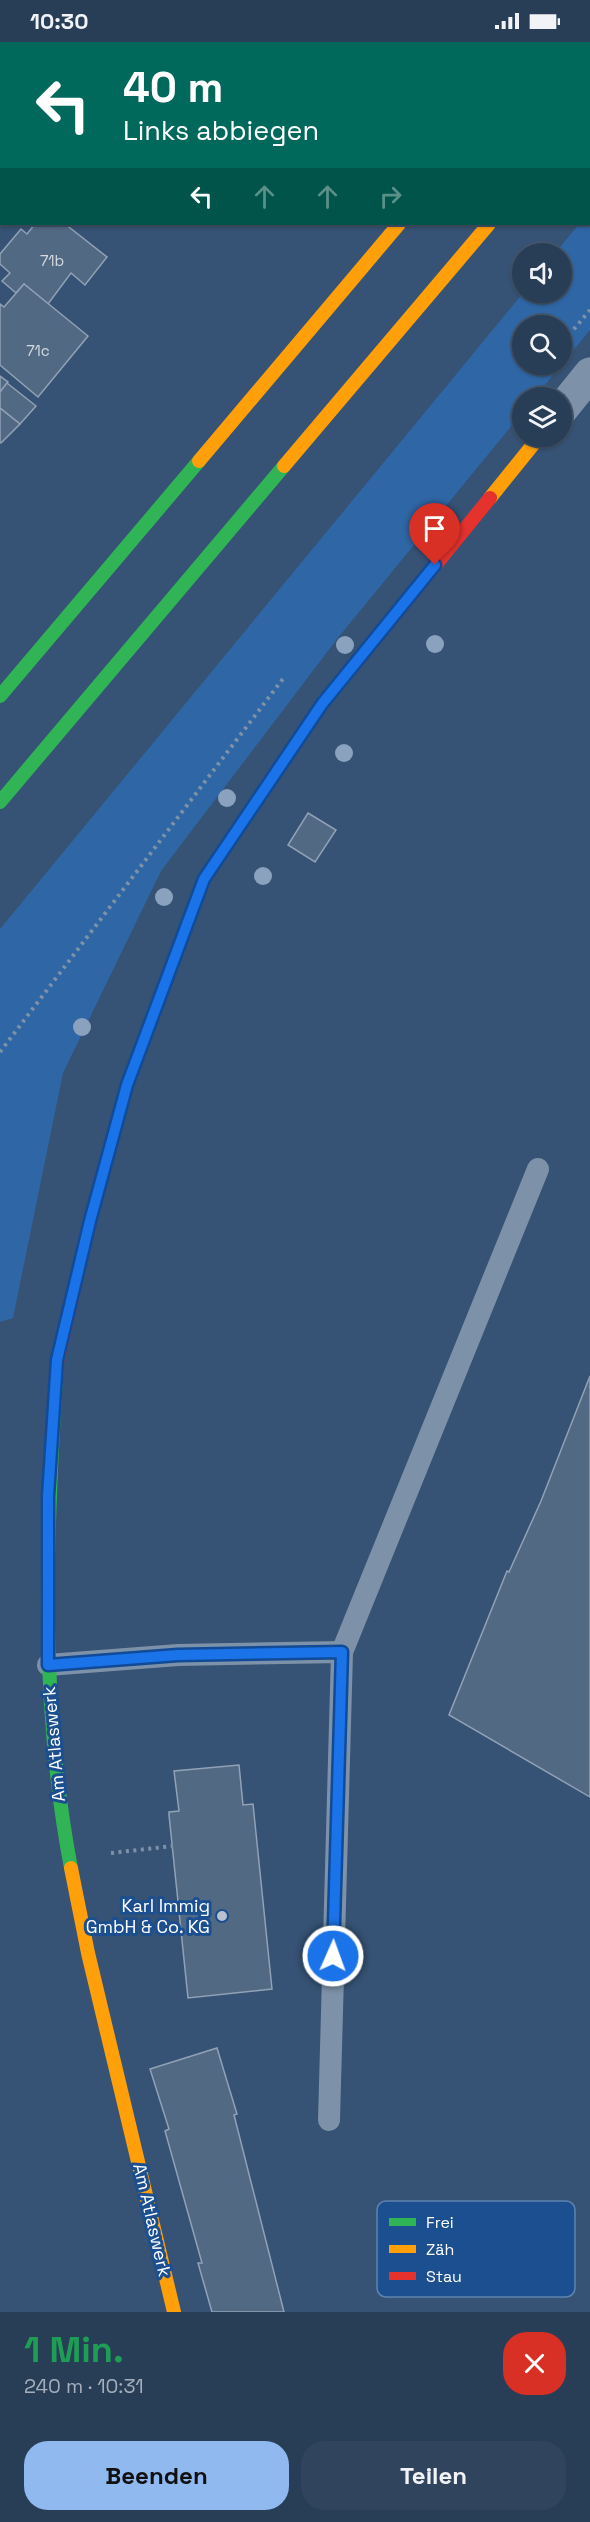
<!DOCTYPE html>
<html lang="de">
<head>
<meta charset="utf-8">
<style>
  :root { --surface:#283e57; --page:#30455d; --text:#f1f3f6; --muted:#a5aeba; --line:#44576d; --accent:#90b9f0 }
  body { margin:0; font-family:"Space Grotesk",sans-serif; background:var(--page); color:var(--text); height:100vh; display:flex; flex-direction:column; font-size:22px; white-space:nowrap }
  * { box-sizing:border-box; margin:0 }
  p { font-size:20px; color:var(--muted) }
  .icon { flex:none; width:33px; height:33px; fill:none; stroke:currentColor; stroke-width:2; stroke-linecap:round; stroke-linejoin:round }
  .map { position:relative; height:2270px; overflow:hidden }
  .details { display:flex; flex-direction:column; background:var(--surface); flex:1 }
  .details>* { flex:none }
  .banner { position:absolute; left:0px; top:0px; width:591px; height:183px; box-shadow:0 2px 4px #0004,0 0 0 2px var(--line); background:#00695c; color:#fff; overflow:hidden }
  .controls { position:absolute; left:512px; top:201px; display:grid; gap:12px }
  .controls a { display:grid; place-items:center; width:60px; height:60px; border-radius:50%; background:var(--surface); box-shadow:0 2px 4px #0004,0 0 0 2px var(--line); font-size:30px }
  .pin { position:absolute; display:grid; place-items:center; width:51px; height:51px; color:#fff; margin:-62px -26px; border-radius:50% 50% 50% 0; rotate:-45deg; box-shadow:0 0 6px #0007 }
  .pin .icon { rotate:45deg }
  .me { position:absolute; width:66px; margin:-33px; rotate:2deg; stroke-linejoin:round; filter:drop-shadow(0 0 4px #0008) }
  .turn { display:flex; align-items:center; gap:21px; height:126px; padding:0 24px; font-size:27px }
  .turn .icon { width:78px; height:78px; stroke-width:2.5 }
  .turn b { display:block; font-size:42px; line-height:51px }
  .lanes { display:flex; align-items:center; height:57px; padding:0 24px; background:#0003; justify-content:center; gap:30px; direction:ltr }
  .lanes .off { opacity:.35 }
  .round { display:grid; place-items:center; flex:none; width:63px; height:63px; border-radius:24px; background:var(--page) }
  .headline { display:flex; align-items:center; justify-content:space-between; height:102px; padding:0 24px }
  h1 { font-size:36px; font-weight:600; line-height:45px; color:#1e9e55 }
  .primary-button { display:flex; gap:12px; margin-top:auto; padding:12px 24px }
  .primary-button a { flex:1; height:69px; border-radius:24px; background:var(--accent); color:#111; font-size:24px; font-weight:600; line-height:69px; text-align:center }
  .primary-button a+a { background:var(--page); color:var(--text) }
  .status { display:flex; justify-content:space-between; align-items:center; height:42px; padding:0 30px; background:var(--surface); direction:ltr }
  .status svg { height:16px; fill:currentColor }
  .map>svg:first-child { display:block }
</style>
</head>
<body>
<div class="status"><b>10:30</b><svg viewBox="0 0 49 12"><path d="M0 12V9h3v3zM5 12V6h3v6zM10 12V3h3v9zM15 12V0h3v12zM26 1h20v11H26zM47 4h2v5h-2z"/></svg></div>
<div class="map">
<svg width="590" height="2270" viewBox="0 0 590 2270">
  <rect width="100%" height="100%" fill="#365274"/>
  <path fill="#2f66a5" fill-rule="evenodd" d="M590,168v120l-55,67 -13,1v15l-185,226 -176,232 -98,202 -50,245 -13,4v-393l523,-636 38,-1v-38l-6,-1 24,-29h11zM522,284h39v38h-39z"/>
  <g fill="#526984" stroke="#92a2b6" stroke-width="1.5">
    <path d="M0,0h70l-68,2v21z"/>
    <path d="M185,0h73l-74,2z"/>
    <path d="M35,182h30l42,33 -22,28 -14,-12 -23,31 -24,-20 -8,9 -14,-12 8,-8 -10,-9v-10l21,-25 6,5z"/>
    <path d="M24,242l64,52 -50,61 -38,-32v-61l4,3z"/>
    <path d="M0,334l8,6 -8,10z"/>
    <path d="M7,341l29,23 -16,18 -20,-16v-16z"/>
    <path d="M0,366l20,16 -19,19 -1,-1z"/>
    <path d="M308,771l28,17 -21,32 -27,-17z"/>
    <path d="M590,1334v421l-141,-82 58,-144 2,1 32,-71z"/>
    <path d="M239,1723l4,40 10,-1 19,185 -84,9 -19,-183v-3l10,-1 -5,-40z"/>
    <path d="M217,2006l20,66 -3,1 50,197h-72l-14,-49h4l-37,-132 4,-2 -19,-60z"/>
  </g>
  <g fill="none" stroke-linecap="round" stroke-linejoin="round">
    <g stroke="#7d92a8" stroke-width="4" stroke-dasharray="3 4.5" stroke-linecap="butt">
      <path d="M569,293l21,-25"/>
      <path d="M0,1010l285,-376"/>
      <path d="M111,1811l62,-7"/>
    </g>
    <g stroke="#7d92a8" stroke-width="22">
      <path d="M342,1610l196,-483"/>
      <path d="M48,1623l130,-10 164,-3 -13,468"/>
    </g>
    <path stroke="#7d92a8" stroke-width="33" d="M561,368l29,-36"/>
    <g stroke="#30b455" stroke-width="14">
      <path d="M0,654l199,-235"/>
      <path d="M0,760l284,-336"/>
      <path d="M117,1080l10,-37 77,-206 118,-175 27,-33"/>
      <path d="M57,1321c-11,168 -18,338 14,505"/>
    </g>
    <g stroke="#ff9f0a" stroke-width="14">
      <path d="M199,419l200,-237"/>
      <path d="M284,424l205,-242"/>
      <path d="M490,456l50,-62"/>
      <path d="M71,1826l17,85 86,359"/>
    </g>
    <g stroke="#e5322d" stroke-width="14">
      <path d="M551,2l1,-2"/>
      <path d="M349,629l141,-173"/>
      <path d="M57,1321l33,-142 27,-99"/>
    </g>
  </g>
  <g fill="#8aa2be">
    <circle cx="435" cy="486" r="9"/>
    <circle cx="435" cy="602" r="9"/>
    <circle cx="345" cy="603" r="9"/>
    <circle cx="344" cy="711" r="9"/>
    <circle cx="227" cy="756" r="9"/>
    <circle cx="263" cy="834" r="9"/>
    <circle cx="164" cy="855" r="9"/>
    <circle cx="82" cy="985" r="9"/>
  </g>
  <g fill="none" stroke-linecap="round" stroke-linejoin="round">
    <g stroke="#114b97" stroke-width="15">
      <path id="route" d="M333,1914l9,-304 -164,3 -130,10v-169l9,-136 33,-139 37,-136 77,-206 118,-175 113,-139"/>
    </g>
    <use href="#route" stroke="#1a73e8" stroke-width="10"/>
  </g>
  <circle fill="#b9c2ce" stroke="#1b4f8f" stroke-width="2" cx="222" cy="1874" r="6"/>
  <g text-anchor="middle" stroke-width="6" stroke-linejoin="round" paint-order="stroke">
    <g font-size="15" fill="#d4dae0">
      <text x="52" y="224">71b</text>
      <text x="38" y="314">71c</text>
    </g>
    <g font-size="18" fill="#fff" stroke="#1b4f8f">
      <text transform="translate(54 1702) rotate(-95)" y="6">Am Atlaswerk</text>
      <text transform="translate(152 2178) rotate(77)" y="6">Am Atlaswerk</text>
    </g>
    <g font-size="18" fill="#fff" stroke="#1b4f8f" text-anchor="end">
      <text x="210" y="1870">Karl Immig<tspan x="210" dy="21">GmbH &amp; Co. KG</tspan></text>
    </g>
  </g>
  <rect x="377" y="2159" width="198" height="96" rx="9" fill="#1b4f8f" stroke="#5f84b1" stroke-width="1.5"/>
  <rect x="389" y="2176" width="27" height="8" fill="#30b455"/>
  <rect x="389" y="2203" width="27" height="8" fill="#ff9f0a"/>
  <rect x="389" y="2230" width="27" height="8" fill="#e5322d"/>
  <g font-size="16" fill="#fff">
    <text x="426" y="2186">Frei</text>
    <text x="426" y="2213">Zäh</text>
    <text x="426" y="2240">Stau</text>
  </g>
</svg>
<div class="controls">
<a><svg class="icon" aria-label="sound" viewBox="0 0 24 24"><path d="M4 9h4l5-4v14l-5-4H4zM17 9q2 3 0 6"/></svg></a>
<a><svg class="icon" aria-label="search" viewBox="0 0 24 24"><circle cx="10" cy="10" r="6"/><path d="M15 15l6 6"/></svg></a>
<a><svg class="icon" aria-label="layers" viewBox="0 0 24 24"><path d="M12 4l9 5-9 5-9-5zM3 14l9 5 9-5"/></svg></a>
</div>
<div class="pin" style="left:435px;top:523px;background:#d93025"><svg class="icon" aria-label="arrive" viewBox="0 0 24 24"><path d="M6 21V4h12l-3 4 3 4H6"/></svg></div>
<svg class="me" style="left:333px;top:1914px" viewBox="-20 -20 40 40"><circle r="17" fill="#1a73e8" stroke="#fff" stroke-width="3"/><path d="M0-11L8 9 0 5-8 9z" fill="#fff"/></svg>
<div class="banner">
<div class="turn"><svg class="icon" aria-label="left" viewBox="0 0 24 24"><path d="M17 20v-9H6M10 6l-5 5 5 5"/></svg><div><b>40 m</b>Links abbiegen</div></div>
<div class="lanes"><svg class="icon" aria-label="left" viewBox="0 0 24 24"><path d="M17 20v-9H6M10 6l-5 5 5 5"/></svg><svg class="icon off" aria-label="ahead" viewBox="0 0 24 24"><path d="M12 20V5M6 11l6-6 6 6"/></svg><svg class="icon off" aria-label="ahead" viewBox="0 0 24 24"><path d="M12 20V5M6 11l6-6 6 6"/></svg><svg class="icon off" aria-label="right" viewBox="0 0 24 24"><path d="M7 20v-9h11M14 6l5 5-5 5"/></svg></div>
</div>
</div>
<section class="details">
<div class="headline"><div><h1>1 Min.</h1><p>240 m · 10:31</p></div><a class="round" style="background:#d93025;color:#fff"><svg class="icon" aria-label="close" viewBox="0 0 24 24"><path d="M6 6l12 12M18 6L6 18"/></svg></a></div>
<div class="primary-button"><a>Beenden</a><a>Teilen</a></div>
</section>
</body>
</html>
